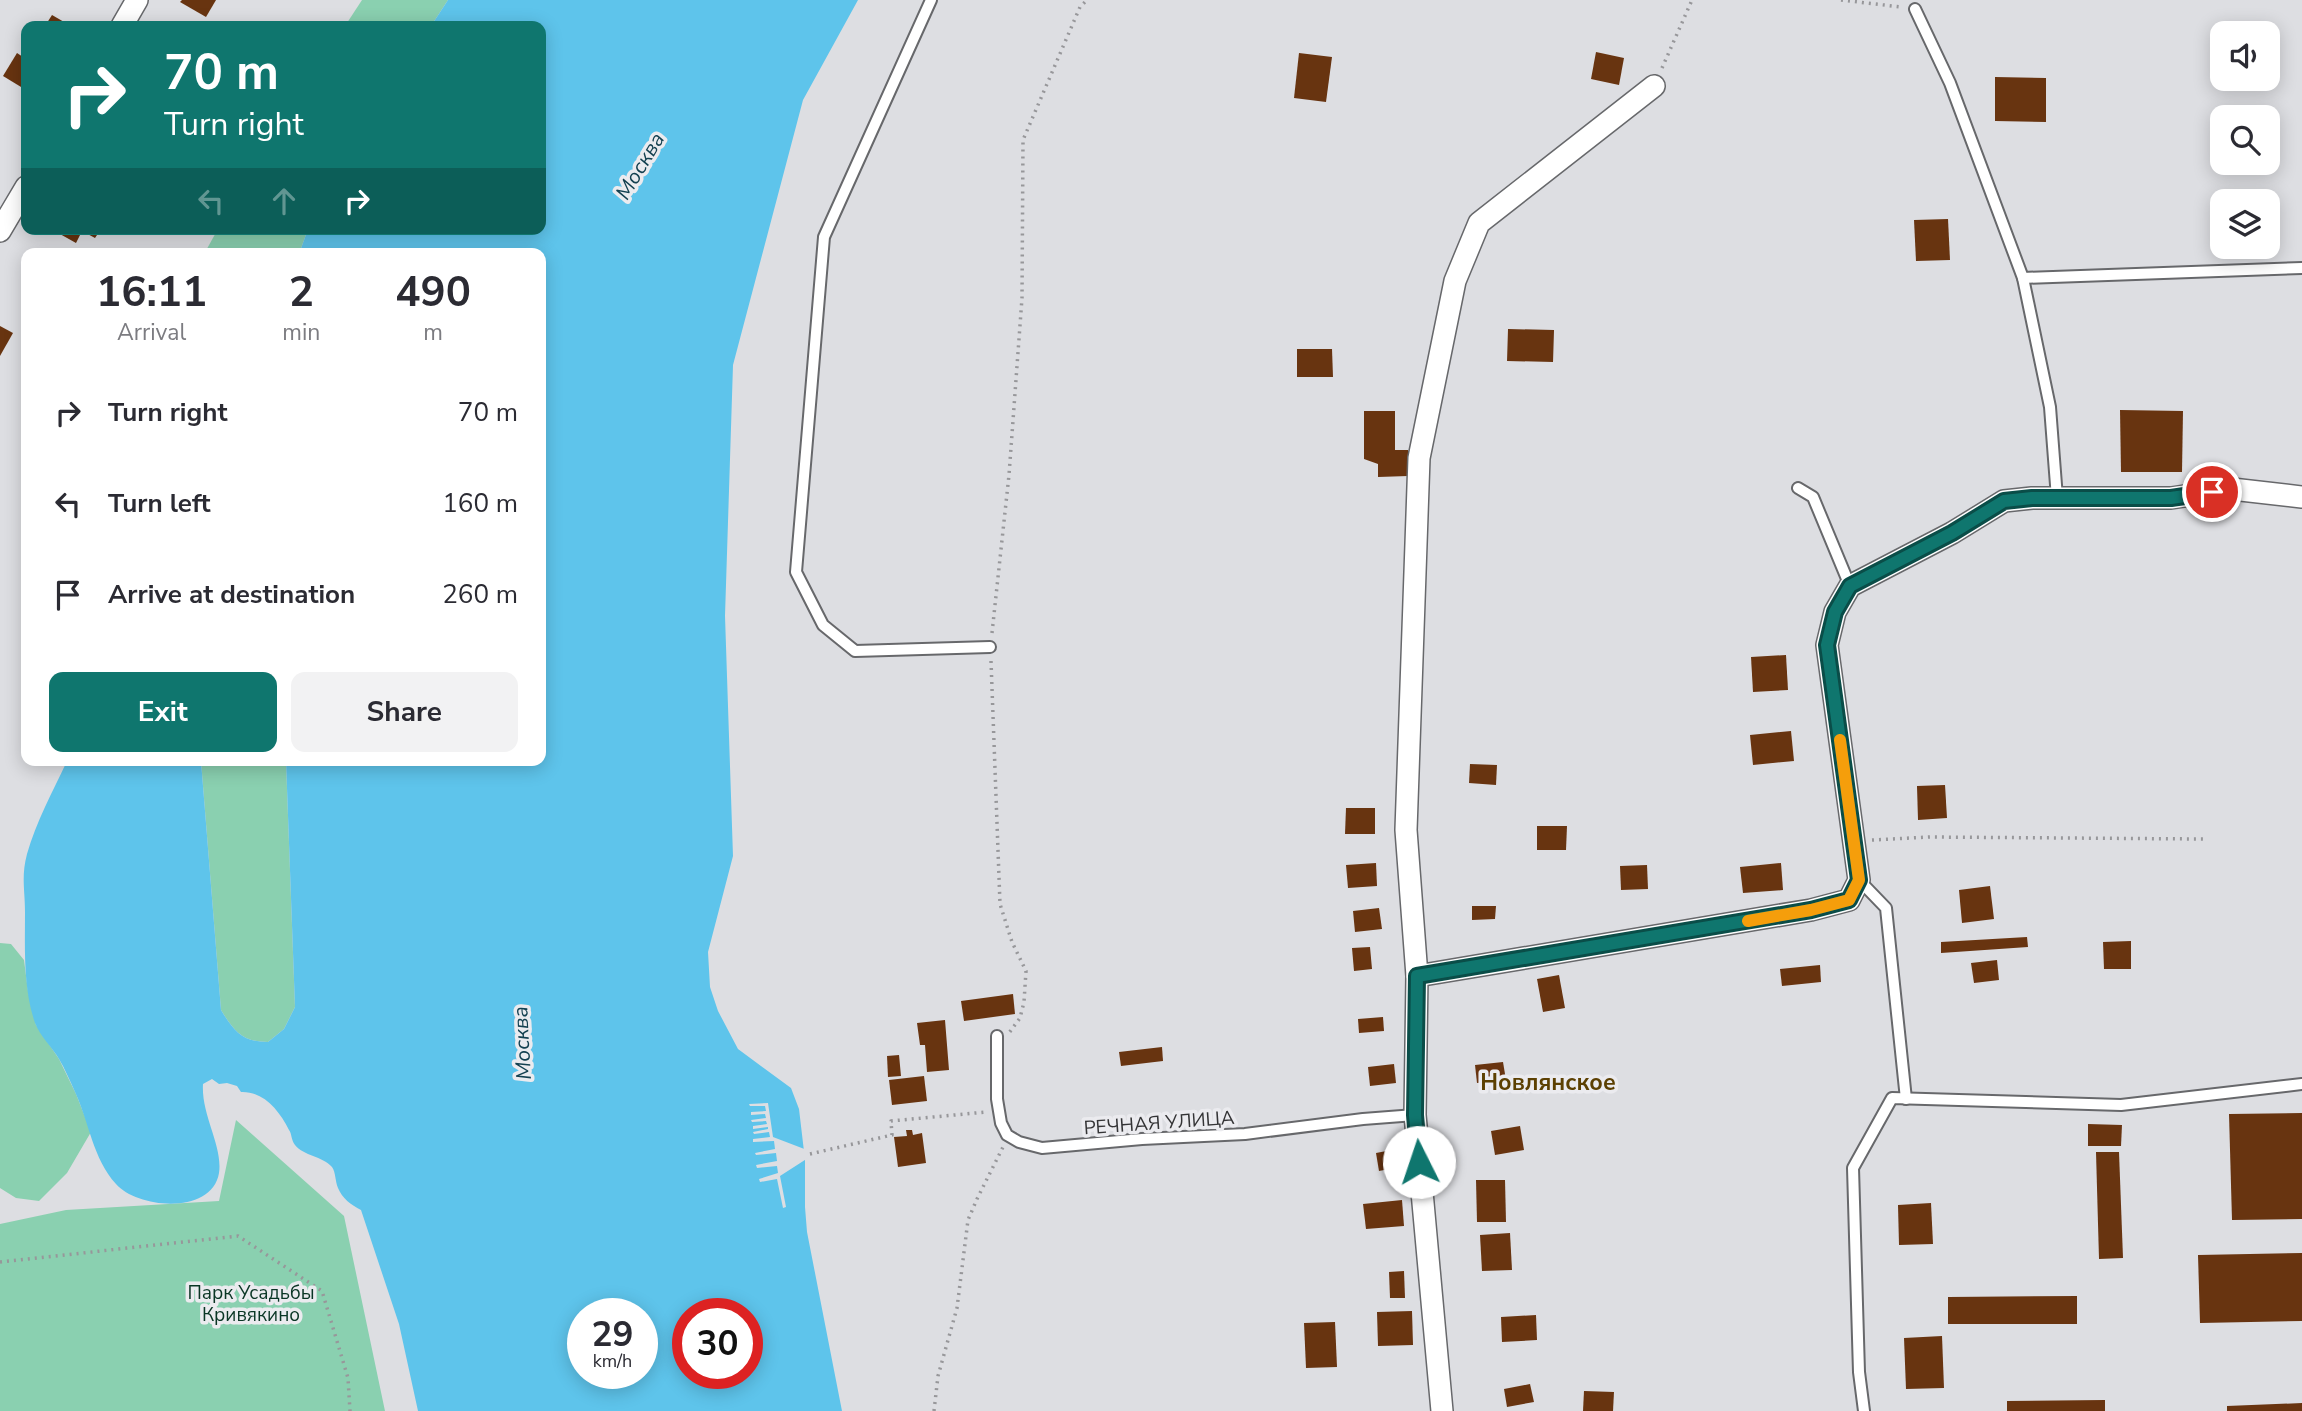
<!DOCTYPE html>
<html lang="en">
<head>
<meta charset="utf-8">
<style>
  :root { --surface:#fff; --page:#f2f2f3; --text:#2b2b33; --muted:#7c7c81; --accent:#0f766e }
  body { margin:0; font-family:"Nunito Sans",sans-serif; background:var(--page); color:var(--text); height:100vh; display:flex; flex-direction:column; font-size:26px; white-space:nowrap }
  * { box-sizing:border-box; margin:0 }
  p { font-size:23px; color:var(--muted) }
  .icon { flex:none; width:38px; height:38px; fill:none; stroke:currentColor; stroke-width:2; stroke-linecap:round; stroke-linejoin:round }
  .map { position:relative; flex:1; overflow:hidden }
  .panel { position:absolute; left:21px; top:248px; width:525px; height:518px; display:flex; flex-direction:column; background:var(--surface); border-radius:14px; box-shadow:0 4px 18px #0003 }
  .panel>* { flex:none }
  .guide { position:absolute; left:21px; top:21px; width:525px; height:214px; border-radius:14px; box-shadow:0 4px 18px #0003; background:#0f766e; color:#fff; overflow:hidden }
  .fabs { position:absolute; left:2210px; top:21px; display:grid; gap:14px }
  .fabs a { display:grid; place-items:center; width:70px; height:70px; border-radius:14px; background:var(--surface); box-shadow:0 4px 18px #0003; font-size:35px }
  .speed { position:absolute; left:567px; top:1298px; display:flex; gap:14px; font-size:35px; font-weight:700; text-align:center }
  .speed>* { display:grid; place-content:center; width:91px; height:91px; border-radius:50%; background:var(--surface); box-shadow:0 4px 18px #0003; line-height:1 }
  .speed small { font-size:18px; font-weight:400 }
  .speed .limit { border:10px solid #d22; background:#fff; color:#111 }
  .pin { position:absolute; display:grid; place-items:center; width:60px; height:60px; color:#fff; margin:-30px; border:4px solid #fff; border-radius:50%; box-shadow:0 2px 7px #0007 }
  .me { position:absolute; width:77px; margin:-38px; rotate:356deg; stroke-linejoin:round; filter:drop-shadow(0 0 5px #0008) }
  .turn { display:flex; align-items:center; gap:24px; height:147px; padding:0 28px; font-size:32px }
  .turn .icon { width:91px; height:91px; stroke-width:2.5 }
  .turn b { display:block; font-size:49px; line-height:60px }
  .lanes { display:flex; align-items:center; height:66px; padding:0 28px; background:#0003; justify-content:center; gap:35px; direction:ltr }
  .lanes .off { opacity:.35 }
  .eta { display:flex; justify-content:space-evenly; align-items:center; height:119px; text-align:center }
  .eta b { font-size:42px; font-weight:700; line-height:49px }
  .cta { display:flex; gap:14px; margin-top:auto; padding:14px 28px }
  .cta a { flex:1; height:80px; border-radius:14px; background:var(--accent); color:#fff; font-size:28px; font-weight:700; line-height:80px; text-align:center }
  .cta a+a { background:var(--page); color:var(--text) }
  ul { padding:0; list-style:none }
  li { display:flex; align-items:center; gap:21px; height:91px; padding:0 28px }
  li div { flex:1 }
  li b { display:block; font-size:26px }
  li em { font-style:normal }
  .map>svg:first-child { display:block }
</style>
</head>
<body>
<div class="map">
<svg width="2302" height="1411" viewBox="0 0 2302 1411">
  <rect width="100%" height="100%" fill="#dddee2"/>
  <g fill="#8ad0b0">
    <path d="M362,0h86l-17,26h-86z"/>
    <path d="M218,229h90l-9,25h-95z"/>
    <path d="M201,761h85l9,246 -11,22 -16,13c-26,0 -34,-11 -47,-32z"/>
    <path d="M0,943l11,1 13,16 4,31 8,34 23,34 17,35 15,38 -24,41 -28,28 -23,-3 -16,-10z"/>
    <path d="M236,1120l108,96 41,195h-385v-187l66,-14 153,-9z"/>
  </g>
  <path fill="#5ec4eb" fill-rule="evenodd" d="M448,0h410l-55,100 -70,265 -8,251 8,240 -25,96 2,35 8,24 20,38 53,39 8,21 6,51v47l2,25 35,179h-424l-19,-87 -38,-114c-10,-5 -19,-12 -23,-22 -3,-7 -2,-15 -6,-21 -10,-11 -28,-11 -37,-22 -4,-5 -3,-11 -6,-15 -10,-20 -26,-39 -48,-38l-4,-6 -10,-3 -8,1 -7,-5 -9,5c-2,31 20,62 16,89 -7,42 -81,36 -103,11 -23,-25 -27,-62 -41,-92 -5,-11 -10,-23 -16,-33 -7,-12 -19,-23 -24,-36 -12,-35 -10,-74 -10,-111 0,-22 -4,-35 2,-58 9,-32 26,-63 40,-93h134l20,249c13,21 21,32 47,32l16,-13 11,-22 -9,-246h255v-507h-242l9,-25h233v-203h-110zM583,1314h59v60h-59zM688,1314h59v60h-59z"/>
  <path fill="#dddee2" d="M768,1103l5,34 34,13 1,8 -28,18 6,31 -3,1 -6,-29 -17,3 -1,-3 19,-6 -1,-7 -20,2 -1,-3 21,-4 -1,-8 -20,2 -1,-2 20,-4 -1,-8 -21,1v-3l17,-2 -1,-5 -15,2 -1,-2 15,-3v-2l-15,2v-3l14,-2 -1,-3 -14,1 -1,-2 15,-2 -1,-4 -14,1v-3l15,-1 -1,-5h-15l-1,-2z"/>
  <g fill="#683410">
    <path d="M182,0h34l-10,17 -26,-15z"/>
    <path d="M52,15l19,11h-26z"/>
    <path d="M1596,52l28,6 -5,27 -28,-6z"/>
    <path d="M17,53l9,6v31l-23,-14z"/>
    <path d="M1299,53l33,4 -6,45 -32,-4z"/>
    <path d="M1995,77l51,1v44l-51,-1z"/>
    <path d="M2218,194h42v7h-38v30h-4z"/>
    <path d="M1948,219l2,41 -34,1 -2,-41z"/>
    <path d="M51,229h50l-6,9 -13,-7 -6,12z"/>
    <path d="M0,326l13,7 -13,23z"/>
    <path d="M1508,329l46,1 -1,32 -46,-1z"/>
    <path d="M1297,349h35l1,28h-36z"/>
    <path d="M2120,410l63,1 -1,61h-61z"/>
    <path d="M1364,411h31v39h13v26l-30,1v-13l-14,-5z"/>
    <path d="M1786,655l2,35 -35,2 -2,-35z"/>
    <path d="M1791,731l3,30 -41,4 -3,-30z"/>
    <path d="M1470,764l27,1 -1,20 -27,-2z"/>
    <path d="M1945,785l2,33 -29,2 -1,-34z"/>
    <path d="M1346,808h29v26h-30z"/>
    <path d="M1537,826h30l-1,24h-29z"/>
    <path d="M1376,863l1,23 -29,2 -2,-23z"/>
    <path d="M1781,863l2,27 -40,3 -3,-26z"/>
    <path d="M1647,865l1,24 -27,1 -1,-24z"/>
    <path d="M1990,886l4,33 -32,4 -3,-33z"/>
    <path d="M1472,906h24l-1,13 -23,1z"/>
    <path d="M1379,908l3,21 -27,3 -2,-21z"/>
    <path d="M2027,937l1,10 -87,6v-11z"/>
    <path d="M2131,941v28h-27l-1,-27z"/>
    <path d="M1370,947l2,22 -18,2 -2,-23z"/>
    <path d="M1997,960l2,20 -25,3 -3,-20z"/>
    <path d="M1820,965l1,17 -39,4 -2,-17z"/>
    <path d="M1559,975l6,33 -22,4 -6,-33z"/>
    <path d="M1013,994l2,20 -51,7 -3,-20z"/>
    <path d="M1383,1017l1,14 -25,2 -1,-14z"/>
    <path d="M945,1020l4,50 -22,2 -2,-27h-5l-3,-22z"/>
    <path d="M1162,1047l1,14 -42,5 -2,-14z"/>
    <path d="M899,1055l2,21 -13,1 -1,-21z"/>
    <path d="M1503,1062l3,18 -29,3 -2,-18z"/>
    <path d="M1394,1064l2,19 -26,3 -2,-19z"/>
    <path d="M924,1076l3,25 -35,4 -3,-25z"/>
    <path d="M2302,1113v106l-70,1 -3,-106z"/>
    <path d="M2088,1124l34,1 -1,21h-33z"/>
    <path d="M1520,1126l4,24 -29,5 -4,-24z"/>
    <path d="M906,1130h6l1,5 9,-2 4,30 -28,4 -4,-30 13,-1z"/>
    <path d="M1397,1149l3,18 -21,4 -3,-18z"/>
    <path d="M2096,1152h23l4,106 -24,1z"/>
    <path d="M1476,1180h29l1,42h-29z"/>
    <path d="M1402,1200l2,26 -38,3 -3,-25z"/>
    <path d="M1931,1203l2,41 -34,1 -1,-40z"/>
    <path d="M1510,1233l2,37 -30,1 -2,-36z"/>
    <path d="M2302,1253v68l-102,2 -2,-68z"/>
    <path d="M1404,1271l1,27h-15l-1,-26z"/>
    <path d="M2077,1296v28h-129v-27z"/>
    <path d="M1412,1311l1,34 -35,1 -1,-34z"/>
    <path d="M1536,1315l1,25 -35,2 -1,-25z"/>
    <path d="M1335,1322l2,45 -31,1 -2,-45z"/>
    <path d="M1942,1336l2,52 -38,1 -2,-51z"/>
    <path d="M1530,1384l4,18 -27,5 -3,-18z"/>
    <path d="M1584,1391l30,1 -1,19h-30z"/>
    <path d="M2105,1400v11h-98v-10z"/>
    <path d="M2302,1403v8h-75v-5z"/>
  </g>
  <g fill="none" stroke-linecap="round" stroke-linejoin="round">
    <g stroke="#67686b" stroke-width="14">
      <g id="lane">
        <path d="M931,0l-107,237 -28,335 27,53 32,26 135,-4"/>
        <path d="M1915,9l35,74 73,195 27,129 7,91"/>
        <path d="M2023,278l279,-10"/>
        <path d="M1798,488l15,9 37,89"/>
        <path d="M1859,880l27,28 20,191"/>
        <path d="M997,1036v63l4,24 6,12 12,7 23,6 100,-9 103,-5 118,-15 52,-4"/>
        <path d="M1864,1411l-5,-39 -6,-204 39,-70 229,7 181,-21"/>
      </g>
    </g>
    <g stroke="#67686b" stroke-width="24">
      <g id="street">
        <path d="M122,26l15,-26"/>
        <path d="M0,231l26,-44"/>
        <path d="M1417,976l394,-66 38,-10 10,-20 -32,-235 8,-33 15,-26 102,-53 52,-32 28,-3h139l61,-9 70,8"/>
        <path d="M1442,1411l-27,-296 2,-139 -11,-146 13,-372 36,-177 24,-58 175,-137"/>
      </g>
    </g>
    <g stroke="#97979a" stroke-width="3.5" stroke-dasharray="2 5" stroke-linecap="butt">
      <path d="M1841,0l60,7"/>
      <path d="M1662,68l30,-68"/>
      <path d="M992,633l17,-158 13,-177 1,-158 57,-133 7,-7"/>
      <path d="M991,661l9,243 12,38 14,29 -2,31 -4,16 -11,15"/>
      <path d="M1872,840l58,-3 273,2"/>
      <path d="M810,1154l82,-19 -1,-14 95,-9"/>
      <path d="M0,1262l238,-26 84,55 26,87 2,33"/>
      <path d="M934,1411l4,-35 19,-68 11,-88 9,-21 26,-52"/>
    </g>
    <use href="#lane" stroke="#fff" stroke-width="10"/>
    <use href="#street" stroke="#fff" stroke-width="21"/>
  </g>
  <g fill="none" stroke-linecap="round" stroke-linejoin="round">
    <g stroke="#0a4d48" stroke-width="18">
      <path id="route" d="M1419,1162l-4,-47 2,-139 394,-66 38,-10 10,-20 -32,-235 8,-33 15,-26 102,-53 52,-32 28,-3h139l41,-6"/>
    </g>
    <use href="#route" stroke="#0f766e" stroke-width="12"/>
    <path stroke="#f59e0b" stroke-width="12" d="M1748,921l63,-11 38,-10 10,-20 -19,-140"/>
  </g>
  <g text-anchor="middle" stroke-width="7" stroke-linejoin="round" paint-order="stroke">
    <g font-size="19" fill="#343436" stroke="#ebebef">
      <text transform="translate(1159 1122) rotate(-4)" y="7">РЕЧНАЯ УЛИЦА</text>
    </g>
    <g font-size="19" fill="#0a3625" stroke="#ebebef">
      <text x="251" y="1299">Парк Усадьбы<tspan x="251" dy="22">Кривякино</tspan></text>
    </g>
    <g font-size="21" font-style="italic" fill="#134050" stroke="#ebebef">
      <text transform="translate(640 166) rotate(-59)" y="7">Москва</text>
      <text transform="translate(522 1043) rotate(-93)" y="7">Москва</text>
    </g>
    <g font-size="23" font-weight="bold" fill="#5c4002" stroke="#ebebef">
      <text x="1548" y="1090">Новлянское</text>
    </g>
  </g>
</svg>
<div class="fabs">
<a><svg class="icon" aria-label="sound" viewBox="0 0 24 24"><path d="M4 9h4l5-4v14l-5-4H4zM17 9q2 3 0 6"/></svg></a>
<a><svg class="icon" aria-label="search" viewBox="0 0 24 24"><circle cx="10" cy="10" r="6"/><path d="M15 15l6 6"/></svg></a>
<a><svg class="icon" aria-label="layers" viewBox="0 0 24 24"><path d="M12 4l9 5-9 5-9-5zM3 14l9 5 9-5"/></svg></a>
</div>
<div class="speed"><div>29<small>km/h</small></div><div class="limit">30</div></div>
<div class="pin" style="left:2212px;top:492px;background:#d93025"><svg class="icon" aria-label="arrive" viewBox="0 0 24 24"><path d="M6 21V4h12l-3 4 3 4H6"/></svg></div>
<svg class="me" style="left:1419px;top:1162px" viewBox="-20 -20 40 40"><circle r="19" fill="#fff"/><path d="M0-13L10 11 0 6-10 11z" fill="#0f766e"/></svg>
<div class="guide">
<div class="turn"><svg class="icon" aria-label="right" viewBox="0 0 24 24"><path d="M7 20v-9h11M14 6l5 5-5 5"/></svg><div><b>70 m</b>Turn right</div></div>
<div class="lanes"><svg class="icon off" aria-label="left" viewBox="0 0 24 24"><path d="M17 20v-9H6M10 6l-5 5 5 5"/></svg><svg class="icon off" aria-label="ahead" viewBox="0 0 24 24"><path d="M12 20V5M6 11l6-6 6 6"/></svg><svg class="icon" aria-label="right" viewBox="0 0 24 24"><path d="M7 20v-9h11M14 6l5 5-5 5"/></svg></div>
</div>
<section class="panel">
<div class="eta">
<div><b>16:11</b><p>Arrival</p></div>
<div><b>2</b><p>min</p></div>
<div><b>490</b><p>m</p></div>
</div>
<ul>
<li><svg class="icon" aria-label="right" viewBox="0 0 24 24"><path d="M7 20v-9h11M14 6l5 5-5 5"/></svg><div><b>Turn right</b></div><em>70 m</em></li>
<li><svg class="icon" aria-label="left" viewBox="0 0 24 24"><path d="M17 20v-9H6M10 6l-5 5 5 5"/></svg><div><b>Turn left</b></div><em>160 m</em></li>
<li><svg class="icon" aria-label="arrive" viewBox="0 0 24 24"><path d="M6 21V4h12l-3 4 3 4H6"/></svg><div><b>Arrive at destination</b></div><em>260 m</em></li>
</ul>
<div class="cta"><a>Exit</a><a>Share</a></div>
</section>
</div>
</body>
</html>
